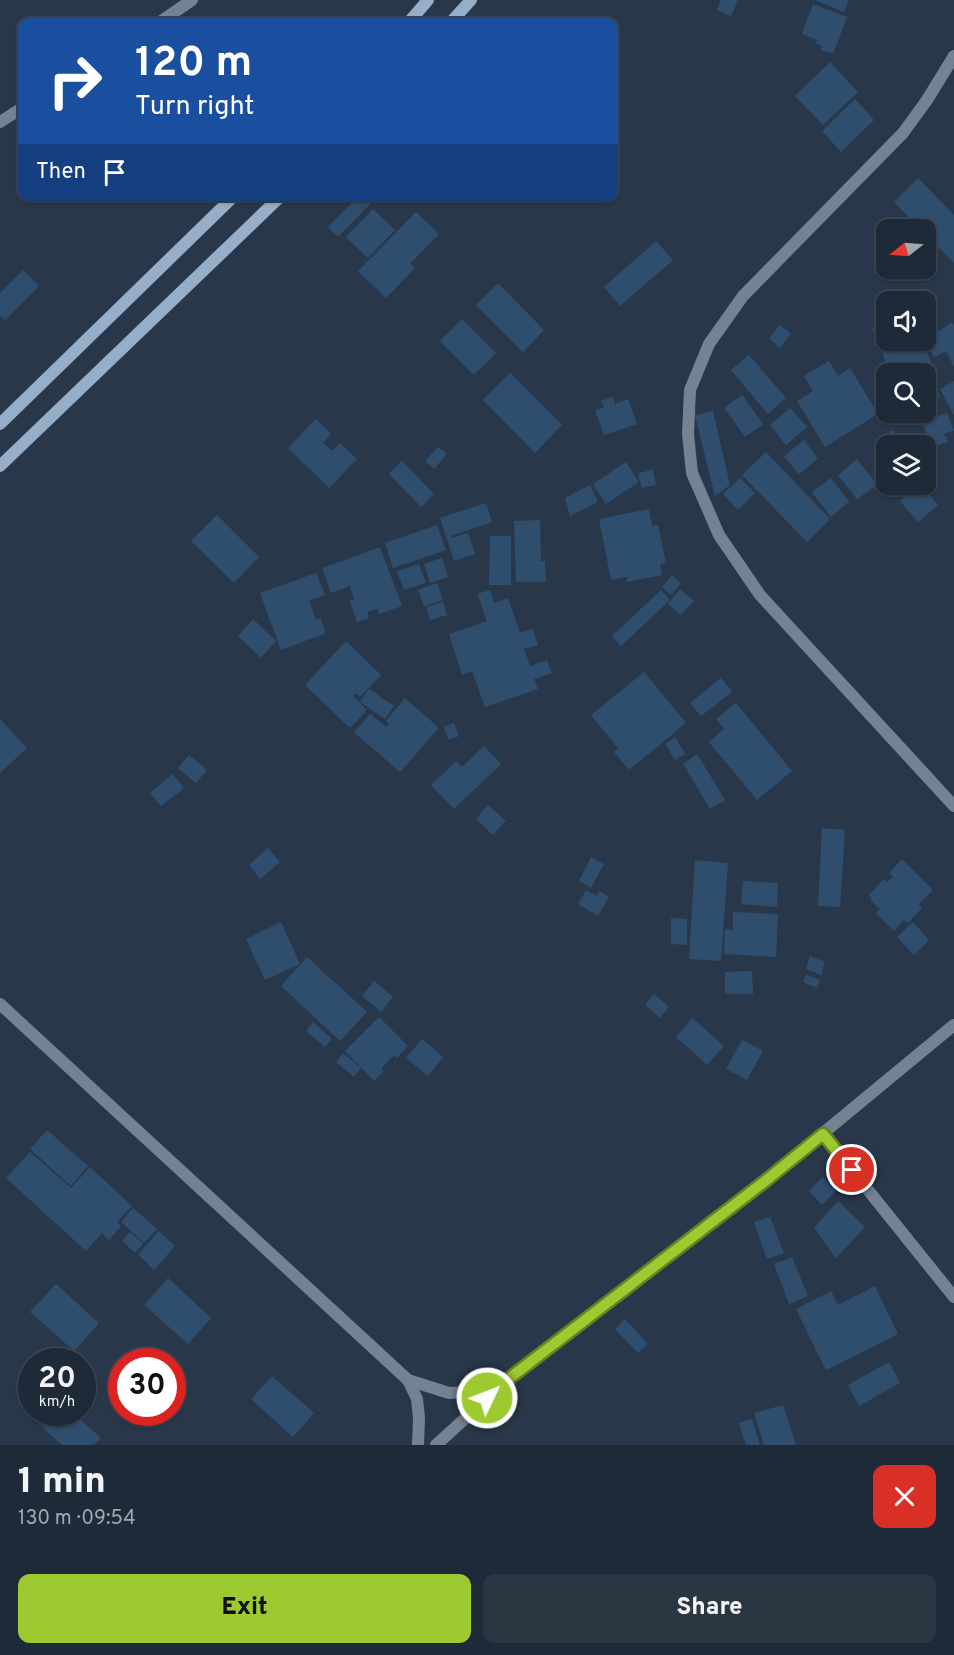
<!DOCTYPE html>
<html lang="en">
<head>
<meta charset="utf-8">
<style>
  :root { --surface:#1e2a38; --page:#2b3643; --text:#f1f3f6; --muted:#a1a7ae; --line:#3c4653; --accent:#9dca30 }
  body { margin:0; font-family:Overpass,sans-serif; background:var(--page); color:var(--text); height:100vh; display:flex; flex-direction:column; font-size:22px; white-space:nowrap }
  * { box-sizing:border-box; margin:0 }
  p { font-size:20px; color:var(--muted) }
  .icon { flex:none; width:33px; height:33px; fill:none; stroke:currentColor; stroke-width:2; stroke-linecap:round; stroke-linejoin:round }
  .map { position:relative; height:1445px; overflow:hidden }
  .panel { display:flex; flex-direction:column; background:var(--surface); flex:1 }
  .panel>* { flex:none }
  .guide { position:absolute; left:18px; top:18px; width:600px; height:183px; border-radius:12px; box-shadow:0 2px 4px #0004,0 0 0 2px var(--line); background:#1a4fa0; color:#fff; overflow:hidden }
  .needle { width:39px; rotate:253deg }
  .buttons { position:absolute; left:876px; top:219px; display:grid; gap:12px }
  .buttons a { display:grid; place-items:center; width:60px; height:60px; border-radius:12px; background:var(--surface); box-shadow:0 2px 4px #0004,0 0 0 2px var(--line); font-size:30px }
  .speed { position:absolute; left:18px; top:1348px; display:flex; gap:12px; font-size:30px; font-weight:700; text-align:center }
  .speed>* { display:grid; place-content:center; width:78px; height:78px; border-radius:50%; background:var(--surface); box-shadow:0 2px 4px #0004,0 0 0 2px var(--line); line-height:1 }
  .speed small { font-size:15px; font-weight:400 }
  .speed .limit { border:9px solid #d22; background:#fff; color:#111 }
  .pin { position:absolute; display:grid; place-items:center; width:51px; height:51px; color:#fff; margin:-26px; border:3px solid #fff; border-radius:50%; box-shadow:0 2px 6px #0007 }
  .me { position:absolute; width:66px; margin:-33px; rotate:47deg; stroke-linejoin:round; filter:drop-shadow(0 0 4px #0008) }
  .turn { display:flex; align-items:center; gap:21px; height:126px; padding:0 18px; font-size:27px }
  .turn .icon { width:78px; height:78px; stroke-width:2.5 }
  .turn b { display:block; font-size:42px; line-height:51px }
  .then { display:flex; align-items:center; height:57px; padding:0 18px; background:#0003; gap:12px; font-size:22px }
  .round { display:grid; place-items:center; flex:none; width:63px; height:63px; border-radius:12px; background:var(--page) }
  .headline { display:flex; align-items:center; justify-content:space-between; height:102px; padding:0 18px }
  h1 { font-size:36px; font-weight:800; line-height:45px }
  .button { display:flex; gap:12px; margin-top:auto; padding:12px 18px }
  .button a { flex:1; height:69px; border-radius:12px; background:var(--accent); color:#111; font-size:24px; font-weight:800; line-height:69px; text-align:center }
  .button a+a { background:var(--page); color:var(--text) }
  .map>svg:first-child { display:block }
</style>
</head>
<body>
<div class="map">
<svg width="954" height="1445" viewBox="0 0 954 1445">
  <rect width="100%" height="100%" fill="#28384a"/>
  <g fill="#2f4e6e">
    <path d="M721,0h17l-7,16 -14,-6z"/>
    <path d="M815,0h34l-5,12z"/>
    <path d="M813,4l34,13 -14,37 -12,-4 1,-4 -6,-3 1,-3 -15,-6z"/>
    <path d="M830,62l28,30 -35,33 -28,-29z"/>
    <path d="M855,99l19,21 -33,32 -19,-21z"/>
    <path d="M918,178l36,37v48l-28,-29v-4h-5l-27,-28z"/>
    <path d="M359,196h19l-40,41 -10,-10z"/>
    <path d="M373,209l22,21 -27,28 -22,-21z"/>
    <path d="M416,212l23,22 -29,30 5,4 -29,30 -28,-27z"/>
    <path d="M656,241l17,19 -53,46 -16,-19z"/>
    <path d="M23,270l16,16 -34,34 -5,-4v-23z"/>
    <path d="M498,283l46,47 -21,22 -47,-47z"/>
    <path d="M462,319l34,34 -22,22 -34,-34z"/>
    <path d="M886,322v18h36l10,24 -5,2 13,31 -14,6v-29h-35l-19,-46z"/>
    <path d="M952,322l2,3v42l-8,-16 -12,6 -9,-16z"/>
    <path d="M780,325l11,9 -11,14 -11,-10z"/>
    <path d="M749,355l37,43 -18,16 -37,-44z"/>
    <path d="M829,361l9,15 12,-8 28,46 -53,33 -28,-46 16,-10 -9,-15z"/>
    <path d="M510,373l52,52 -27,28 -52,-53z"/>
    <path d="M954,381v34l-14,-26z"/>
    <path d="M742,395l21,29 -18,13 -21,-29z"/>
    <path d="M613,397l2,7 13,-5 9,25 -33,11 -9,-25 9,-2 -3,-7z"/>
    <path d="M790,408l17,19 -21,18 -16,-20z"/>
    <path d="M713,411l17,74 -15,11 -20,-81z"/>
    <path d="M947,413l7,17 -10,4 4,7 -15,7 -11,-25z"/>
    <path d="M316,419l15,15 -8,9 9,8 8,-8 17,16 -28,29 -41,-40z"/>
    <path d="M893,430l13,16h-20v14l-11,-14z"/>
    <path d="M804,440l14,19 -19,15 -15,-18z"/>
    <path d="M438,447l9,7 -13,15 -9,-8z"/>
    <path d="M766,452l64,67 -23,23 -65,-67z"/>
    <path d="M857,459l20,26 -20,14 -19,-24z"/>
    <path d="M886,460v14l-4,4 -7,-9z"/>
    <path d="M402,461l32,33 -13,13 -32,-33z"/>
    <path d="M626,462l13,20 -33,22 -13,-20z"/>
    <path d="M653,470l3,15 -14,3 -4,-15z"/>
    <path d="M740,478l15,15 -17,17 -15,-16z"/>
    <path d="M831,478l18,24 -18,15 -19,-25z"/>
    <path d="M919,484h2l17,21 -20,17 -18,-21z"/>
    <path d="M590,485l8,17 -28,14 -5,-18z"/>
    <path d="M486,503l6,19 -41,14 1,2 16,-5 7,21 -21,7 -14,-43z"/>
    <path d="M649,509l3,17 6,-1 8,38 -6,1 2,11 -35,7v-5l-16,3 -12,-61z"/>
    <path d="M217,515l42,42 -25,26 -43,-42z"/>
    <path d="M540,520l1,41h4l1,21h-30l-2,-61z"/>
    <path d="M437,525l9,25 -53,18 -8,-25z"/>
    <path d="M490,536h21v49h-22z"/>
    <path d="M380,547l22,59 -23,8 -2,-5 -10,3 2,6 -12,4 -7,-21 4,-2 -4,-13 -19,7 -9,-25z"/>
    <path d="M442,558l6,19 -18,6 -6,-19z"/>
    <path d="M419,564l7,19 -22,7 -7,-19z"/>
    <path d="M316,573l9,22 -16,6 7,19 4,-2 6,15 -45,17 -21,-57z"/>
    <path d="M672,575l9,8 -10,12 -9,-8z"/>
    <path d="M437,583l6,17 -19,6 -6,-16z"/>
    <path d="M680,589l14,12 -13,14 -13,-11z"/>
    <path d="M490,590l4,13 14,-5 12,35 13,-4 5,16 -14,4 6,17 17,-6 5,13 -18,6 4,10 -53,18 -13,-36 -10,4 -13,-41 38,-13 -10,-27z"/>
    <path d="M661,590l9,10 -49,46 -9,-10z"/>
    <path d="M443,602l4,13 -17,5 -4,-13z"/>
    <path d="M253,619l23,22 -15,17 -23,-22z"/>
    <path d="M346,641l35,34 -21,22 -4,-4 -3,3 14,14 -17,18 -45,-43z"/>
    <path d="M644,672l42,51 -57,47 -15,-18 4,-4 -27,-33z"/>
    <path d="M721,678l11,14 -31,24 -11,-13z"/>
    <path d="M369,689l25,17 -9,13 -25,-17z"/>
    <path d="M405,698l34,30 -39,44 -46,-40 16,-18 16,13 3,-3 -3,-3z"/>
    <path d="M736,703l56,68 -35,29 -48,-58 15,-13 -8,-10z"/>
    <path d="M0,719l27,29 -27,25z"/>
    <path d="M454,723l5,13 -10,4 -5,-13z"/>
    <path d="M675,737l10,17 -10,6 -10,-16z"/>
    <path d="M484,746l17,18 -47,45 -23,-24 25,-24 6,6z"/>
    <path d="M697,754l28,46 -15,9 -27,-45z"/>
    <path d="M189,755l18,15 -11,13 -18,-15z"/>
    <path d="M172,774l12,14 -23,18 -11,-13z"/>
    <path d="M488,805l18,16 -13,14 -17,-16z"/>
    <path d="M822,828l23,2 -5,77 -22,-1z"/>
    <path d="M268,848l12,14 -20,17 -11,-14z"/>
    <path d="M591,857l13,7 -13,24 -12,-7z"/>
    <path d="M902,859l31,31 -14,14 3,4 -14,15 -4,-3 -10,11 -18,-18 4,-4 -10,-9 2,-2 -3,-3 15,-16 3,3 6,-5 -4,-4z"/>
    <path d="M695,860l33,3 -7,98 -32,-2z"/>
    <path d="M743,881l35,2 -1,24 -36,-3z"/>
    <path d="M586,890l11,6 2,-5 10,6 -11,19 -20,-12z"/>
    <path d="M733,912l45,2 -2,43 -52,-3 1,-25 8,1z"/>
    <path d="M671,918l16,1v26l-16,-1z"/>
    <path d="M281,922l19,42 -35,16 -19,-41z"/>
    <path d="M913,922l16,18 -15,15 -17,-18z"/>
    <path d="M810,956l15,6 -4,13 -15,-6z"/>
    <path d="M307,957l60,55 -27,29 -59,-55z"/>
    <path d="M752,971l1,23h-28v-22z"/>
    <path d="M806,975l14,5 -3,8 -14,-6z"/>
    <path d="M374,981l19,16 -12,15 -19,-16z"/>
    <path d="M654,994l15,13 -9,11 -15,-13z"/>
    <path d="M379,1017l29,29 -11,12 -3,-3 -13,14 3,2 -10,10 -29,-30z"/>
    <path d="M692,1018l32,28 -17,19 -31,-28z"/>
    <path d="M313,1022l19,17 -7,8 -19,-16z"/>
    <path d="M422,1039l21,18 -15,19 -22,-18z"/>
    <path d="M742,1040l21,11 -16,29 -21,-11z"/>
    <path d="M343,1053l18,15 -7,9 -18,-15z"/>
    <path d="M47,1130l41,36 -17,20 -41,-37z"/>
    <path d="M30,1152l41,36 19,-21 42,39 -15,16 4,4 -12,14 -7,-7 -16,18 -80,-73z"/>
    <path d="M823,1177l13,14 -14,14 -13,-14z"/>
    <path d="M838,1201l27,26 -29,31 -22,-30z"/>
    <path d="M133,1208l24,21 -13,14 -23,-21z"/>
    <path d="M770,1217l14,36 -17,6 -13,-37z"/>
    <path d="M159,1231l16,15 -21,24 -16,-16z"/>
    <path d="M130,1232l13,12 -8,9 -13,-12z"/>
    <path d="M792,1257l16,39 -19,8 -15,-40z"/>
    <path d="M168,1278l43,40 -23,26 -44,-39z"/>
    <path d="M56,1284l43,39 -25,28 -44,-39z"/>
    <path d="M875,1286l23,48 -72,36 -30,-61 35,-18 7,14z"/>
    <path d="M625,1319l23,25 -10,9 -23,-24z"/>
    <path d="M889,1362l11,21 -41,23 -11,-21z"/>
    <path d="M272,1376l42,37 -21,24 -42,-38z"/>
    <path d="M783,1405l13,40h-32l-10,-32z"/>
    <path d="M54,1413h19l28,25 -7,7h-32l-20,-18z"/>
    <path d="M752,1419l8,26h-14l-7,-22z"/>
  </g>
  <g fill="none" stroke-linecap="round" stroke-linejoin="round">
    <g stroke="#748393" stroke-width="12">
      <path d="M160,22l32,-22"/>
      <path d="M954,56l-27,44 -24,33 -160,163 -34,48 -19,46 -2,44 4,39 27,62 41,60 194,211"/>
      <path d="M0,122l22,-14"/>
      <path d="M0,1004l408,376 9,19 2,19 -1,27"/>
      <path d="M823,1134l131,163"/>
      <path d="M408,1380l41,13 18,-1 32,-5"/>
      <path d="M436,1445l75,-68 253,-195 190,-157"/>
    </g>
    <g stroke="#96aec7" stroke-width="12">
      <path d="M409,22l19,-22"/>
      <path d="M451,22l20,-22"/>
      <path d="M0,424l234,-228"/>
      <path d="M0,466l281,-270"/>
    </g>
  </g>
  <g fill="none" stroke-linecap="round" stroke-linejoin="round">
    <g stroke="#66831f" stroke-width="15">
      <path id="route" d="M487,1398l24,-21 253,-195 59,-48 29,36"/>
    </g>
    <use href="#route" stroke="#9dca30" stroke-width="10"/>
  </g>
</svg>
<div class="buttons">
<a><svg class="needle" viewBox="-14 -14 28 28"><path d="M0-13l5 13h-10z" fill="#e53935"/><path d="M0 13l5-13h-10z" fill="#a1a7ae"/></svg></a>
<a><svg class="icon" aria-label="sound" viewBox="0 0 24 24"><path d="M4 9h4l5-4v14l-5-4H4zM17 9q2 3 0 6"/></svg></a>
<a><svg class="icon" aria-label="search" viewBox="0 0 24 24"><circle cx="10" cy="10" r="6"/><path d="M15 15l6 6"/></svg></a>
<a><svg class="icon" aria-label="layers" viewBox="0 0 24 24"><path d="M12 4l9 5-9 5-9-5zM3 14l9 5 9-5"/></svg></a>
</div>
<div class="speed"><div>20<small>km/h</small></div><div class="limit">30</div></div>
<div class="pin" style="left:852px;top:1170px;background:#d93025"><svg class="icon" aria-label="arrive" viewBox="0 0 24 24"><path d="M6 21V4h12l-3 4 3 4H6"/></svg></div>
<svg class="me" style="left:487px;top:1398px" viewBox="-20 -20 40 40"><circle r="17" fill="#9dca30" stroke="#fff" stroke-width="3"/><path d="M0-11L8 9 0 5-8 9z" fill="#fff"/></svg>
<div class="guide">
<div class="turn"><svg class="icon" aria-label="right" viewBox="0 0 24 24"><path d="M7 20v-9h11M14 6l5 5-5 5"/></svg><div><b>120 m</b>Turn right</div></div>
<div class="then">Then<svg class="icon" aria-label="arrive" viewBox="0 0 24 24"><path d="M6 21V4h12l-3 4 3 4H6"/></svg></div>
</div>
</div>
<section class="panel">
<div class="headline"><div><h1>1 min</h1><p>130 m · 09:54</p></div><a class="round" style="background:#d93025;color:#fff"><svg class="icon" aria-label="close" viewBox="0 0 24 24"><path d="M6 6l12 12M18 6L6 18"/></svg></a></div>
<div class="button"><a>Exit</a><a>Share</a></div>
</section>
</body>
</html>
